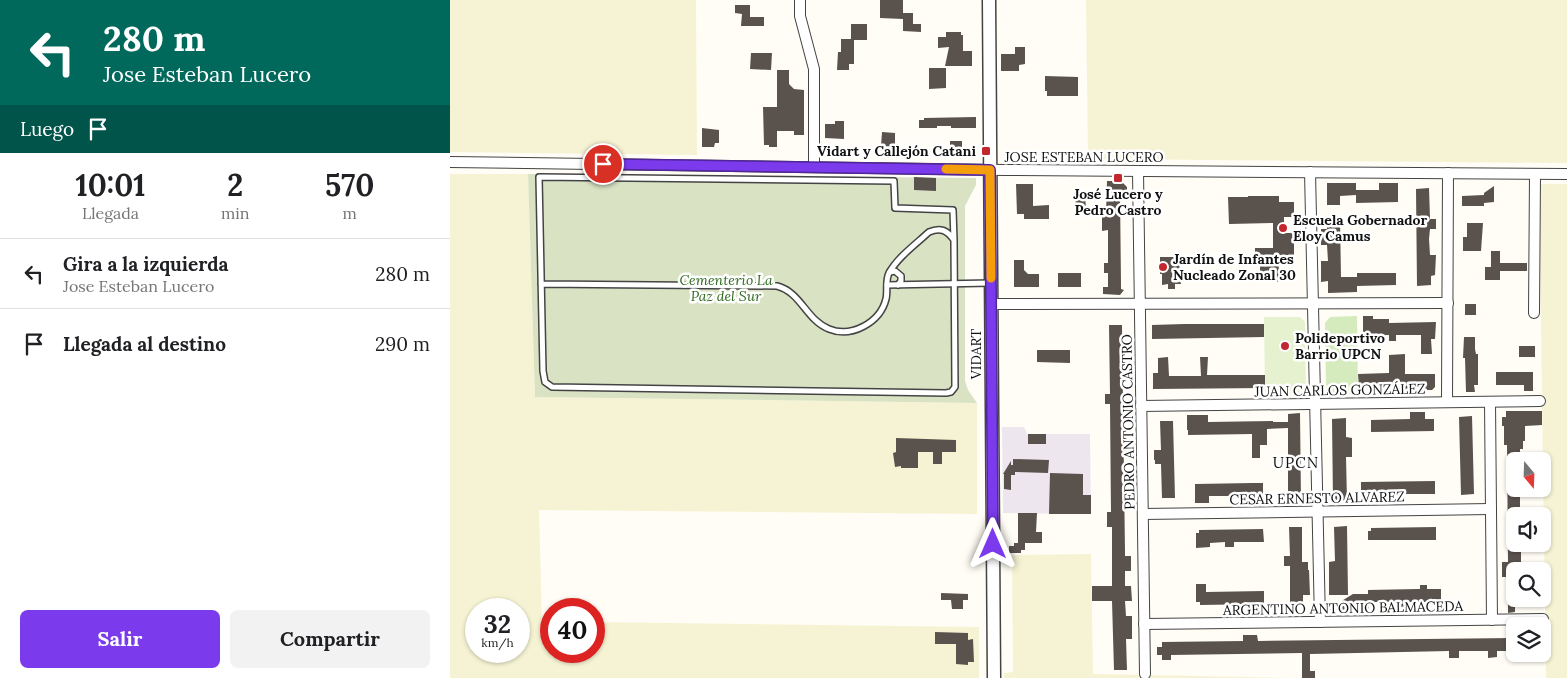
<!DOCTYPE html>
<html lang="es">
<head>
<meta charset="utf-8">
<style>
  :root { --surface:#fff; --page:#f2f2f2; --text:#202124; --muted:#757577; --line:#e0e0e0; --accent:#7c3aed }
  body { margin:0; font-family:Lora,serif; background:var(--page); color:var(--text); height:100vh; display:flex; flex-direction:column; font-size:19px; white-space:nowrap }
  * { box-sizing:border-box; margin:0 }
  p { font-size:16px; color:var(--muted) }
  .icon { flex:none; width:28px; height:28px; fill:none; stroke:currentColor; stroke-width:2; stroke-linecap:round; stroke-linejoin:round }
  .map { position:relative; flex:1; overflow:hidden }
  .panel { display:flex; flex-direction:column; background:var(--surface); width:450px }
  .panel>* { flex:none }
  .hud { background:#00695c; color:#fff; overflow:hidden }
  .needle { width:32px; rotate:161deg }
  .buttons { position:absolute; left:1056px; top:452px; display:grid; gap:10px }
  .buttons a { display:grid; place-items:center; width:45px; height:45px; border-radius:8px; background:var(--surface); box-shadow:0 1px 4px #0004; font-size:25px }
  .speed { position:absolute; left:15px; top:598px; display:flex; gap:10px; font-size:25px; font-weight:700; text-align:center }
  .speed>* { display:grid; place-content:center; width:65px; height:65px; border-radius:50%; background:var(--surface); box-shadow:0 1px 4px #0004; line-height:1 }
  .speed small { font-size:12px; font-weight:400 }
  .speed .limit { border:8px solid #d22; background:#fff; color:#111 }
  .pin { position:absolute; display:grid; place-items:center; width:42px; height:42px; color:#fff; margin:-21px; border:2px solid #fff; border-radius:50%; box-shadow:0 1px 5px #0007 }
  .me { position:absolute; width:55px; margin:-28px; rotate:0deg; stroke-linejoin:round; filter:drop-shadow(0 0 4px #0008) }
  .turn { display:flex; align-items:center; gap:18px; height:105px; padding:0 20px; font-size:22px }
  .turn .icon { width:65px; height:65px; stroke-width:2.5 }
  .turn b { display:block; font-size:35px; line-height:42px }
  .then { display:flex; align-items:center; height:48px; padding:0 20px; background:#0003; gap:10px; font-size:19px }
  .eta { display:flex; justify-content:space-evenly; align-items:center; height:85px; text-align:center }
  .eta b { font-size:30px; font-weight:700; line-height:35px }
  .button { display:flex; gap:10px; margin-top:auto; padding:10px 20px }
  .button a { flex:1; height:58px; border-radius:8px; background:var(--accent); color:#fff; font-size:20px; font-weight:700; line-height:58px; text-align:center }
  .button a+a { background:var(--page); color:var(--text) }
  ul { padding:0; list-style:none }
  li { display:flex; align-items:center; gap:15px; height:70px; padding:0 20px; border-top:1px solid var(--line) }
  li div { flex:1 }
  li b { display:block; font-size:19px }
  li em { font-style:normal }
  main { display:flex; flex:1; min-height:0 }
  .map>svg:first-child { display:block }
</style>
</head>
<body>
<main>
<section class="panel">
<div class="hud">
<div class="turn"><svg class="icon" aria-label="left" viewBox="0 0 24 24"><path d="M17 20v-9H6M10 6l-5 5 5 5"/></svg><div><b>280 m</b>Jose Esteban Lucero</div></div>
<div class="then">Luego<svg class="icon" aria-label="arrive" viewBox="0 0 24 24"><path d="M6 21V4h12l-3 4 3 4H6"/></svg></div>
</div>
<div class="eta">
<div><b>10:01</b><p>Llegada</p></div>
<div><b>2</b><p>min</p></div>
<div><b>570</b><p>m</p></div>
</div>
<ul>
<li><svg class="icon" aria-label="left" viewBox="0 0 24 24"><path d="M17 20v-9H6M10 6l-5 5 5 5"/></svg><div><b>Gira a la izquierda</b><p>Jose Esteban Lucero</p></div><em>280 m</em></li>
<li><svg class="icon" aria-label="arrive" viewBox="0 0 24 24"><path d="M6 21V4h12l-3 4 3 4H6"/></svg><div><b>Llegada al destino</b></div><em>290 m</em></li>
</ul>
<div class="button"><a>Salir</a><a>Compartir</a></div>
</section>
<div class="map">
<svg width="1117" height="678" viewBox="0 0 1117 678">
  <rect width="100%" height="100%" fill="#fffdf5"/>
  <path fill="#eee6ef" d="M552,427h22l3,7h63l1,80 -88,-1z"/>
  <g fill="#f6f3d4" fill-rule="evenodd">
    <path d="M0,0h246l1,155 -247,-3z"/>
    <path d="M636,0h481v163l-479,-4z"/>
    <path d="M0,174h78l7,223 442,6v111l-438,-4 3,111h9v30h43v-29l385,5v51h-529zM26,609h43v42h-43z"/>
    <path d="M1089,184h28v494h-21z"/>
    <path d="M641,554l2,120 200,4h-289v-5l9,-1 -1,-117z"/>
  </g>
  <path fill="#d5ebbd" d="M907,316l1,77 -27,1 -5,-5 -1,-66 5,-6z"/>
  <path fill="#d9e3c4" d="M78,174l448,4v7l-11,21v175l3,9 9,13 -442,-6z"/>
  <path fill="#e6f2cf" d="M814,317h36l5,5 1,66 -5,6 -36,1z"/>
  <g fill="#5a524d">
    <path d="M430,0h23v13h10v11h8v8l-18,-1v-12l-23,-1z"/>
    <path d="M285,5h15v12h14v9h-23l1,-12 -7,-1z"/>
    <path d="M401,24h16v16h-13v24h-5v6h-12l1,-18h3v-13h10z"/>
    <path d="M496,32h15v3h2v16h9v15h-27l4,-19 -11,1v-11h8z"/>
    <path d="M565,47h10v17l-6,1v6h-18v-17h14z"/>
    <path d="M301,53h21l-1,17 -21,-1z"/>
    <path d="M479,68h17v20l-17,1z"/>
    <path d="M327,70h12v14l5,5 10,1v45h-10v-4h-17v16h-8v-2h-5l-1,-38h14z"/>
    <path d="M595,76l33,1v19h-31v-5h-2z"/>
    <path d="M526,117v11h-25v-2h-14v2h-18v-8h5v-2z"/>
    <path d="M385,121h9v18l-19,-1v-14h10z"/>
    <path d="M252,128l17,2v13h-4l-1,4h-12z"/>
    <path d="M432,132l13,1v14l-14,-1z"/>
    <rect x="500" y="141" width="12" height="12"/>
    <path d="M464,177l22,1v13l-22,-1z"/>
    <path d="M657,181h14l6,6v6h-7l1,90v6l3,1 -4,5 -17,-1v-7h5v-14h-4v-10h4v-33l-6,1v-17h4z"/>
    <path d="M877,183h29v12l-16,1v9h-13z"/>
    <path d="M929,183h19v19l-42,1v-13h23z"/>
    <path d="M566,184h17v22l16,-1v14h-25v-5h-7z"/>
    <path d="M1044,186v16l-10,1v3h-22v-10l22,-1v-2z"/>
    <path d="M979,188l1,31h6v10h-6l-1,10 1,16h6l-1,20 -4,1v9l-14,1 -1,-97z"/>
    <path d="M625,193h10l1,17h-10z"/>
    <path d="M798,196h31v6h15v15h-10v16h10v22h-10v8h-5l-1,19h-11v-10h-7v-7h-5v-17h18v-25l-44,1 -1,-27h20z"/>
    <path d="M877,219h13l1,58h16v-4h39v12l-39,1v6l-29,1v-12l-7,1v-21h7l-1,-16h-6v-16h6z"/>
    <path d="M1017,223h16l-2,28h-18v-14h4z"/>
    <path d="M1041,251h9v12h27v8h-27v9h-15v-13h6z"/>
    <path d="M710,257h14v3h5l2,24h-6v5h-7v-5l-6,1v-11h-2z"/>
    <path d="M564,260h10v10l4,4h11v13h-25z"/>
    <rect x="608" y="273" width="23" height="14"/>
    <rect x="1015" y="304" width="11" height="11"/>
    <path d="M913,316h10v3h16v4l47,-1 -1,17h-4l1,15h-11v-19h-25v6h-7v-6l-26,1z"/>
    <path d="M734,324h80v13l-112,2v-14z"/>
    <path d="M659,325h13l3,226v5h6v15h-6v15h6l1,15h-7l1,15h6v23h-6l1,31h-13l-2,-69h-20v-15h20v-59h-5v-15h4l-1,-108h-5v-10h5z"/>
    <path d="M1014,337h11v12l1,5h2v31h-4l1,7h-9l-1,-34h-2z"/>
    <rect x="1069" y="346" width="16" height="11"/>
    <path d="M587,350h33v13l-33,-1z"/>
    <path d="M955,354v20h30v13l-3,3h-27v-3h-46l-1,-13 31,-1v-18z"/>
    <path d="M718,357l1,19h32l-1,-19h8l-1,18h58v13l-112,1v-16h5v-15z"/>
    <path d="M1046,372h37v19h-9v-6h-28z"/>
    <path d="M1056,411h36v14l-17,1v15h-2v8h-3v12h-5v31h5v19h-5v41h6v19h-6v28h7v8h-7v5l-7,1v-36h-6v-15h6l-1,-117h-3v-19h-2v-9h4z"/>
    <path d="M960,412h15v7h9v12l-63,1v-12l39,-1z"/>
    <path d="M850,413l1,89h-11v-6h-2v-68l-21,1v16h-7v13h-8v-24l-64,1v-5h-1v-15h21v7l65,-1v1h15v-8z"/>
    <path d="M1022,416l2,78 -13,1 -2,-78z"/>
    <path d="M896,418v19l6,1v19h-6l1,44h-14l-1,-82z"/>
    <path d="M710,421h13l2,77h-13l-1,-34h-6v-4h-1v-10h7z"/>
    <rect x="578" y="434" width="18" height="10"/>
    <path d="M446,438l60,2v12h-14v12h-9v-12h-15v16h-17v-2l-6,1 -2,-14 3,-1z"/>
    <path d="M563,459l36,1 -1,13 -33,-1v3h-4v15l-7,-1v-15h-1l8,-13v4h2z"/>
    <path d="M600,473l33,1v21h8v19h-42z"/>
    <path d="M985,481v13h-63v4h-11v-16z"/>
    <path d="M803,483h10v13h-54v7h-14v-19z"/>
    <path d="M568,513h19l-1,19h6v11h-17v7h-4v3h-12v-7h5v-3h4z"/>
    <path d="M897,526l1,69h-19v-33l6,-1 -1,-34z"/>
    <path d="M839,527h13v35h6v8h1l1,25h-7v9h-13v-38h-6v-10h6z"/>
    <path d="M986,527v13h-68v-9h3v-3z"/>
    <path d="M813,529l1,13h-30v5h-9v-5l-15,1v4l-14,1v-15h3v-3z"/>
    <path d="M746,584h10v8l58,-1v13l-64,1v-3h-4z"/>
    <path d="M970,585h7v4h14v13h-33l-1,7h-9v-7h-29v7l-42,1 26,-16h15v-4l50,-1h2z"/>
    <path d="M491,593l27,1v6h-5v9h-11l-1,-9h-10z"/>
    <path d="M485,632l33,1v7l5,-1 1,23h-6v3l-12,-1v-20h-21z"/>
    <path d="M793,635h14l1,6 255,-3v3h2v10h-18v6l-9,1v-7h-29v7h-10v-7l-139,3v17h5v7h-13v-25l-131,2v5h-9v-5h-5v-8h5v-5l81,-1z"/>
  </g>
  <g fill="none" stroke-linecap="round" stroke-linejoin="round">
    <g stroke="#444" stroke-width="8">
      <g id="service">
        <path d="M440,272l5,-1 6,5v5l-3,4"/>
        <path d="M91,284l236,2c24,6 29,34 52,43 22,9 51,-6 57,-30 2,-8 -1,-18 3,-26 9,-16 27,-29 40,-41 11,-5 18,-2 25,8l1,147 -4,5 -5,1 -394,-6 -7,-5 -2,-11 -4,-194 355,4 1,27 58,2 1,30"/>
        <path d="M437,285l104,-2"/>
      </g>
    </g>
    <g stroke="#444" stroke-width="12">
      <g id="minor">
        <path d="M350,0v16l14,53v98"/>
        <path d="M0,162l555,8 562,4"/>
        <path d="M688,171l7,503"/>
        <path d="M860,172l10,450"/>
        <path d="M541,304l457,-1"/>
        <path d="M1084,313l1,-139"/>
        <path d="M997,402l1,-229"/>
        <path d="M1040,402l2,218"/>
        <path d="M691,406l399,-5"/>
        <path d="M693,514l348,-5"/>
        <path d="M694,624l399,-5"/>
      </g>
    </g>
    <g stroke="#444" stroke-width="15">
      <path id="tertiary" d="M539,0l5,678"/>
    </g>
    <use href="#service" stroke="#fff" stroke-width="5"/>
    <use href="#minor" stroke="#fff" stroke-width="10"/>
    <use href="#tertiary" stroke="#fff" stroke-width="12"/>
  </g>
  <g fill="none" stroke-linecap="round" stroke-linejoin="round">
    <g stroke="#51269a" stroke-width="12">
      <path id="route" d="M153,164l387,6 3,374"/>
    </g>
    <use href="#route" stroke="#7c3aed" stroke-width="9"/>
    <path stroke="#f59e0b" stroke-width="9" d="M496,169l44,1 1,108"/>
  </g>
  <g fill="#c4262e" stroke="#fff" stroke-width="2">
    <rect x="531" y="146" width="10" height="10" rx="2.5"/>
    <rect x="663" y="173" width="10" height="10" rx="2.5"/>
    <circle cx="833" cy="228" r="5"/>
    <circle cx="713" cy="267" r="5"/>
    <circle cx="835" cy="346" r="5"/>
  </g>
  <g text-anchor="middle" stroke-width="5" stroke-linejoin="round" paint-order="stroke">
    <g font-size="14" font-weight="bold" fill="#111" stroke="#fff" text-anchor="start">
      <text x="526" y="156" text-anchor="end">Vidart y Callejón Catani</text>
      <text x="668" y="199" text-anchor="middle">José Lucero y<tspan x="668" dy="16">Pedro Castro</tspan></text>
      <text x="843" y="225">Escuela Gobernador<tspan x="843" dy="16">Eloy Camus</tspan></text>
      <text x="723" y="264">Jardín de Infantes<tspan x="723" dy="16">Nucleado Zonal 30</tspan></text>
      <text x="845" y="343">Polideportivo<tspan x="845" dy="16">Barrio UPCN</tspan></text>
    </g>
    <g font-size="14" fill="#111" stroke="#fff">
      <text x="634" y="162">JOSE ESTEBAN LUCERO</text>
      <text transform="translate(526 354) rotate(-90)" y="5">VIDART</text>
      <text transform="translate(890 390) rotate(-1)" y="5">JUAN CARLOS GONZÁLEZ</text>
      <text transform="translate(678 422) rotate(-91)" y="5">PEDRO ANTONIO CASTRO</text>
      <text transform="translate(867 498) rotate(-1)" y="5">CESAR ERNESTO ALVAREZ</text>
      <text transform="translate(893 608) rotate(-1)" y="5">ARGENTINO ANTONIO BALMACEDA</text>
    </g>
    <g font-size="14" font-style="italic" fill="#2f6b1f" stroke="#fff">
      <text x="276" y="285">Cementerio La<tspan x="276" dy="16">Paz del Sur</tspan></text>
    </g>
    <g font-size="15" letter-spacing="1" fill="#111" stroke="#fff">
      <text x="846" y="468">UPCN</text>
    </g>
  </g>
</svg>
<div class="buttons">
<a><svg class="needle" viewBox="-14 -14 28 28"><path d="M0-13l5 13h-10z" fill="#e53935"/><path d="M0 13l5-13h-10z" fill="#757577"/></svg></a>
<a><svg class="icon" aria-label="sound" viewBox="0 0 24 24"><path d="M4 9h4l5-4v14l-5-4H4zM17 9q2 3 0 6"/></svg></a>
<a><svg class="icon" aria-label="search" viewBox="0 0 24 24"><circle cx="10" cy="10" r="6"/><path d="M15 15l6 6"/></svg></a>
<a><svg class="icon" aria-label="layers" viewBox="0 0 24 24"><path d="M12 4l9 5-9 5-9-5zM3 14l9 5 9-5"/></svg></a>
</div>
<div class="speed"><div>32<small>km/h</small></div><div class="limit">40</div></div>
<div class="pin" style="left:153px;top:164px;background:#d93025"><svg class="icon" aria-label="arrive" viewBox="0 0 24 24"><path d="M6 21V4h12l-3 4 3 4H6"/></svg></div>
<svg class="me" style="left:543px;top:544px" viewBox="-20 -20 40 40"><path d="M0-17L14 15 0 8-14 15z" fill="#7c3aed" stroke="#fff" stroke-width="4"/></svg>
</div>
</main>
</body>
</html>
